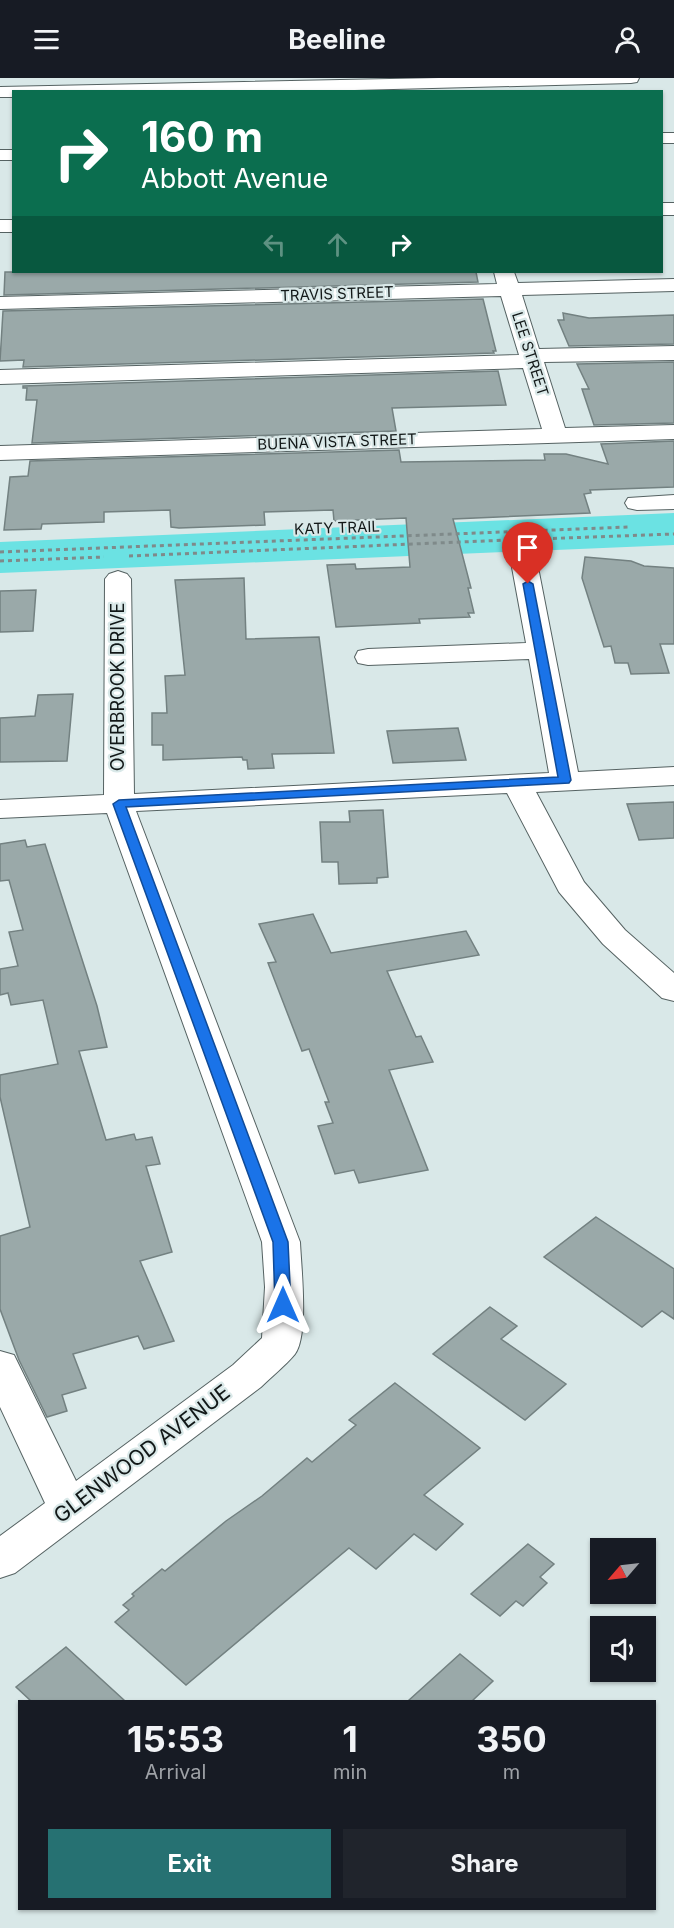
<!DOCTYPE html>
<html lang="en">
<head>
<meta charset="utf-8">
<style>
  :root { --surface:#171b24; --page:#20242c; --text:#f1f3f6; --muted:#9ea1a6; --accent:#267172 }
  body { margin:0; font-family:Inter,sans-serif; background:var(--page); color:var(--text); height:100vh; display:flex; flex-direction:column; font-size:22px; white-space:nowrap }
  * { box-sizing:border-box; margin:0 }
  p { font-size:20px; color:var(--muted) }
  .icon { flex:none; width:33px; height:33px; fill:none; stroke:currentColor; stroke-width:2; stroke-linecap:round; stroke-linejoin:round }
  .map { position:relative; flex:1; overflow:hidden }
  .drawer { position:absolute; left:18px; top:1622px; width:638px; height:210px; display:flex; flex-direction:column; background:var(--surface); border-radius:0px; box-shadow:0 2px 4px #0004 }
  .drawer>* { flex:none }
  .hud { position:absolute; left:12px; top:12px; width:651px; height:183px; border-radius:0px; box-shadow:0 2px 4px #0004; background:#0b6e4f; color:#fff; overflow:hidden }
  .needle { width:39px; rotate:242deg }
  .buttons { position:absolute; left:590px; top:1460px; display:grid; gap:12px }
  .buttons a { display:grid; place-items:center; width:66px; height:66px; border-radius:0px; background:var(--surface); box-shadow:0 2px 4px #0004; font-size:30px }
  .pin { position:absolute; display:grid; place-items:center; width:51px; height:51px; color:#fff; margin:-62px -26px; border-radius:50% 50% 50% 0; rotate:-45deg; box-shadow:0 0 6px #0007 }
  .pin .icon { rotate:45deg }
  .me { position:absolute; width:66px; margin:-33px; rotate:0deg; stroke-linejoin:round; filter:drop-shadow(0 0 4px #0008) }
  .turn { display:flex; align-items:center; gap:21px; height:126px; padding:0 30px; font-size:27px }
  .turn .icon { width:78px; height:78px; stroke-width:2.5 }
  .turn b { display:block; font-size:42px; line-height:51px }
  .lanes { display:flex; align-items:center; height:57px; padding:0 30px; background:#0003; justify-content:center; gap:30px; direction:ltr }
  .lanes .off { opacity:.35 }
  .eta { display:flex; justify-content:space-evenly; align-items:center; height:102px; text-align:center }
  .eta b { font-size:36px; font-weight:700; line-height:42px }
  .primary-button { display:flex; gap:12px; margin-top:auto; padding:12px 30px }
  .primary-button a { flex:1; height:69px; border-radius:0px; background:var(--accent); color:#fff; font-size:24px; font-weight:700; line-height:69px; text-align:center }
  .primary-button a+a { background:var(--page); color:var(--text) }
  header { display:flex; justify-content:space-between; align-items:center; height:78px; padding:0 30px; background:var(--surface); font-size:27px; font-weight:700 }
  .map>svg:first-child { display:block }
</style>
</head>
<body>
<header><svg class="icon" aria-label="menu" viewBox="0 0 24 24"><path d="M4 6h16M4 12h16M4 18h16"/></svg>Beeline<svg class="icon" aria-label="person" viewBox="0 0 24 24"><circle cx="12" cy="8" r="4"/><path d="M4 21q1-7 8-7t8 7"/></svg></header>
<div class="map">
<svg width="674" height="1850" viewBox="0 0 674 1850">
  <rect width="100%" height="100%" fill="#d9e8e8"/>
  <path fill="#6be2e3" d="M674,435v32l-674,28v-31z"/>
  <g fill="#9aa9a9" stroke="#738181" stroke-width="1.5">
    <path d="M5,194h471l2,10 -474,13z"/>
    <path d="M483,221l13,52h-3l1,2 -471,14 1,-7 -24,1 3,-50z"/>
    <path d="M563,235l26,5 85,-3v29l-105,2 -11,-26h6z"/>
    <path d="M674,284v61l-80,2 -12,-36h7l-12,-25z"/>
    <path d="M498,293l8,34 -114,3 4,23 -364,12 5,-43h-11l1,-12h-4v-2z"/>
    <path d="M674,363v46l-84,3 1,3 -7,1 6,19 -137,6 18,69h-3l6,25h-6l2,4 -51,2 1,4 -84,4 -9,-62 28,-1 1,5 54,-2 -4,-49 -72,3 -1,-11 -69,2 1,13 -86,3 -8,-1 -1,-17 -66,2v10l-62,2 -1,5 -37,1 6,-53 18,-1 2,-15 369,-11 2,12 144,-2 -1,-6h22l42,10 -7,-20z"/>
    <path d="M585,479l46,4 13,5 30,2v76h-14l9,29 -38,1 -3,-11h-13l-4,-17 -7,1 -22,-69z"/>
    <path d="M244,500l2,61 73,-2 15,116 -62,1 2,14 -26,1 -1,-9h-4l-1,-3 -79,3v-15h-11v-32h15l-2,-37 20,-1 -10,-95z"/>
    <path d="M36,512l-3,41 -33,1v-41z"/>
    <path d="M73,616l-6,67 -67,1v-44l35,-2 3,-21z"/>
    <path d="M458,650l8,32 -73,3 -6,-32z"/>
    <path d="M674,724v36l-35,2 -12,-36z"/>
    <path d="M383,732l5,67 -11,1v5l-38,1 -1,-22h-16l-2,-40h30l-1,-11z"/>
    <path d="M25,762l2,7 18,-3 52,162 10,41 -28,4 27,89 28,-6 2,6 16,-3 8,27 -14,2 26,86 -32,9 34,80 -30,8 -6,-13 -65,18 13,34 -24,7 5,16 -20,6 -28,-57 -19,-51v-73l30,-9 -30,-130v-22l58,-11 -15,-64 -32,5 -3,-12 -8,2v-26l18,-3 -9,-34 14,-2 -14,-50 -9,1v-37z"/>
    <path d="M313,836l18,39 135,-22 13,24 -92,16 29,66 5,-1 12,26 -44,8 39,100 -69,13 -5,-13 -19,4 -17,-48 15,-3 -8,-21h4l-20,-53 -7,2 -34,-88 8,-1 -17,-38z"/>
    <path d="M596,1139l78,52v50l-12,-8 -20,16 -98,-70z"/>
    <path d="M490,1229l27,19 -16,13 65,45 -41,36 -92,-66z"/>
    <path d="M395,1305l85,65 -56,47 39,29 -27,26 -22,-16 -38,35 -27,-21 -163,137 -71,-63 14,-12 -6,-5 11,-9 -2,-2 30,-25 3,2 61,-50 36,-25 45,-38 5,4 44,-37 -7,-5z"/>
    <path d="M528,1466l26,20 -14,13 7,6 -24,23 -7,-5 -16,15 -29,-22z"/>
    <path d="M66,1569l59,54h-94l-15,-14z"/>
    <path d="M460,1576l33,27 -21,20h-64z"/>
  </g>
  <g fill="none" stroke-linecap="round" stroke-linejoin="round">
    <g stroke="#556262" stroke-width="2">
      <g id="minor">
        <path d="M439,0h200l-2,4 -6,1 -354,9h-263v5h-14v-10z"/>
        <rect x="662" y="55" width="12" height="10"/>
        <rect x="0" y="72" width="14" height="10"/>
        <rect x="662" y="125" width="12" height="12"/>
        <rect x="0" y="142" width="14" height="12"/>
        <path d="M494,194h20l4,11 156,-4v12l-152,4 17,54 135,-3v14l-130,2 21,66 109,-3v14l-674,21v-14l542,-17 -19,-61 -523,16v-14l519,-15 -18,-59 -501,13v-12l497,-13z"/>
        <path d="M674,417v14l-37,1 -9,-2 -3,-5 3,-5z"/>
        <path d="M524,476l9,3 4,5 41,210 96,-5v18l-138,7 48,90 41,48 49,43v28l-12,-3 -59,-54 -44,-52 -52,-99 -371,18 164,431c1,24 9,93 -5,112 -10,12 -23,22 -34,33l-246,186 -15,5v-42l45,-33 -45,-96v-56l14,4 62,126 157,-116 29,-27 3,-51 -3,-45 -155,-429 -107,5v-18l104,-5 1,-216 4,-5 9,-3 9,3 4,5 3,215 415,-21 -20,-114 -161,6 -10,-2 -3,-6 3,-6 10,-2 158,-6 -15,-81 4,-5z"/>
      </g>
    </g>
    <g stroke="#7f8a8a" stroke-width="3" stroke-dasharray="4 4" stroke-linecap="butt">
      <path d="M537,461l137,-5"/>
      <path d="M0,474l628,-25"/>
      <path d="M129,478l379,-16"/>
      <path d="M0,483l104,-4"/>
    </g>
    <use href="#minor" fill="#fff" fill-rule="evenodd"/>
  </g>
  <path fill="#1a73e8" stroke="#114b97" stroke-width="1.5" d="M528,503l5,3 38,196 -2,3 -443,24 162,435 3,63 -3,4h-11l-2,-4 -2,-63 -160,-438 6,-4 439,-23 -35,-193z"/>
  <g text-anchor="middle" stroke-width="4.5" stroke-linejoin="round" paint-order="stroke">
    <g font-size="15" fill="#121818" stroke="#d9e8e8">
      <text transform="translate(337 216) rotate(-2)" y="5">TRAVIS STREET</text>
      <text transform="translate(530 276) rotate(72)" y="5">LEE STREET</text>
      <text transform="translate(337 364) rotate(-2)" y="5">BUENA VISTA STREET</text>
      <text transform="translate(337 450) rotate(-2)" y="5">KATY TRAIL</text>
    </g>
    <g font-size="18" fill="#121818" stroke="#d9e8e8">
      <text transform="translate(118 609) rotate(-90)" y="6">OVERBROOK DRIVE</text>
    </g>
    <g font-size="21" fill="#121818" stroke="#d9e8e8">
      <text transform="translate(142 1376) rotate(-37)" y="7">GLENWOOD AVENUE</text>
    </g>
  </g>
</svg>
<div class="buttons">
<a><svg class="needle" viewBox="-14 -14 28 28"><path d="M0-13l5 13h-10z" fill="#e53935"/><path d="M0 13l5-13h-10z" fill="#9ea1a6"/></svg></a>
<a><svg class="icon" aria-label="sound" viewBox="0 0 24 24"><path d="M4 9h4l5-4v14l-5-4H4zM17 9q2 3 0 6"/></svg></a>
</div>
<div class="pin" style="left:528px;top:506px;background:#d93025"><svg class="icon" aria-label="arrive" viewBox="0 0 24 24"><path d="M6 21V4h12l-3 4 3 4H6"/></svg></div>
<svg class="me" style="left:283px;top:1227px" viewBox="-20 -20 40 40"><path d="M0-17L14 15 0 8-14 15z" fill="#1a73e8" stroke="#fff" stroke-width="4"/></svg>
<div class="hud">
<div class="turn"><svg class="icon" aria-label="right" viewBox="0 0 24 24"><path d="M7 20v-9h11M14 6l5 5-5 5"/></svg><div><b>160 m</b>Abbott Avenue</div></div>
<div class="lanes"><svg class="icon off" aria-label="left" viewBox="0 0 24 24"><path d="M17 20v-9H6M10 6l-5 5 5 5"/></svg><svg class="icon off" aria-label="ahead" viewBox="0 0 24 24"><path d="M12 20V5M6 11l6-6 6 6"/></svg><svg class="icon" aria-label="right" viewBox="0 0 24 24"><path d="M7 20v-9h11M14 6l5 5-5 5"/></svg></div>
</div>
<section class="drawer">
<div class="eta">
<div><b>15:53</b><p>Arrival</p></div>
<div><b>1</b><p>min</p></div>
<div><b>350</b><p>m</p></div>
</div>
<div class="primary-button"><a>Exit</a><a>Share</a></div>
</section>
</div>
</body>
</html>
